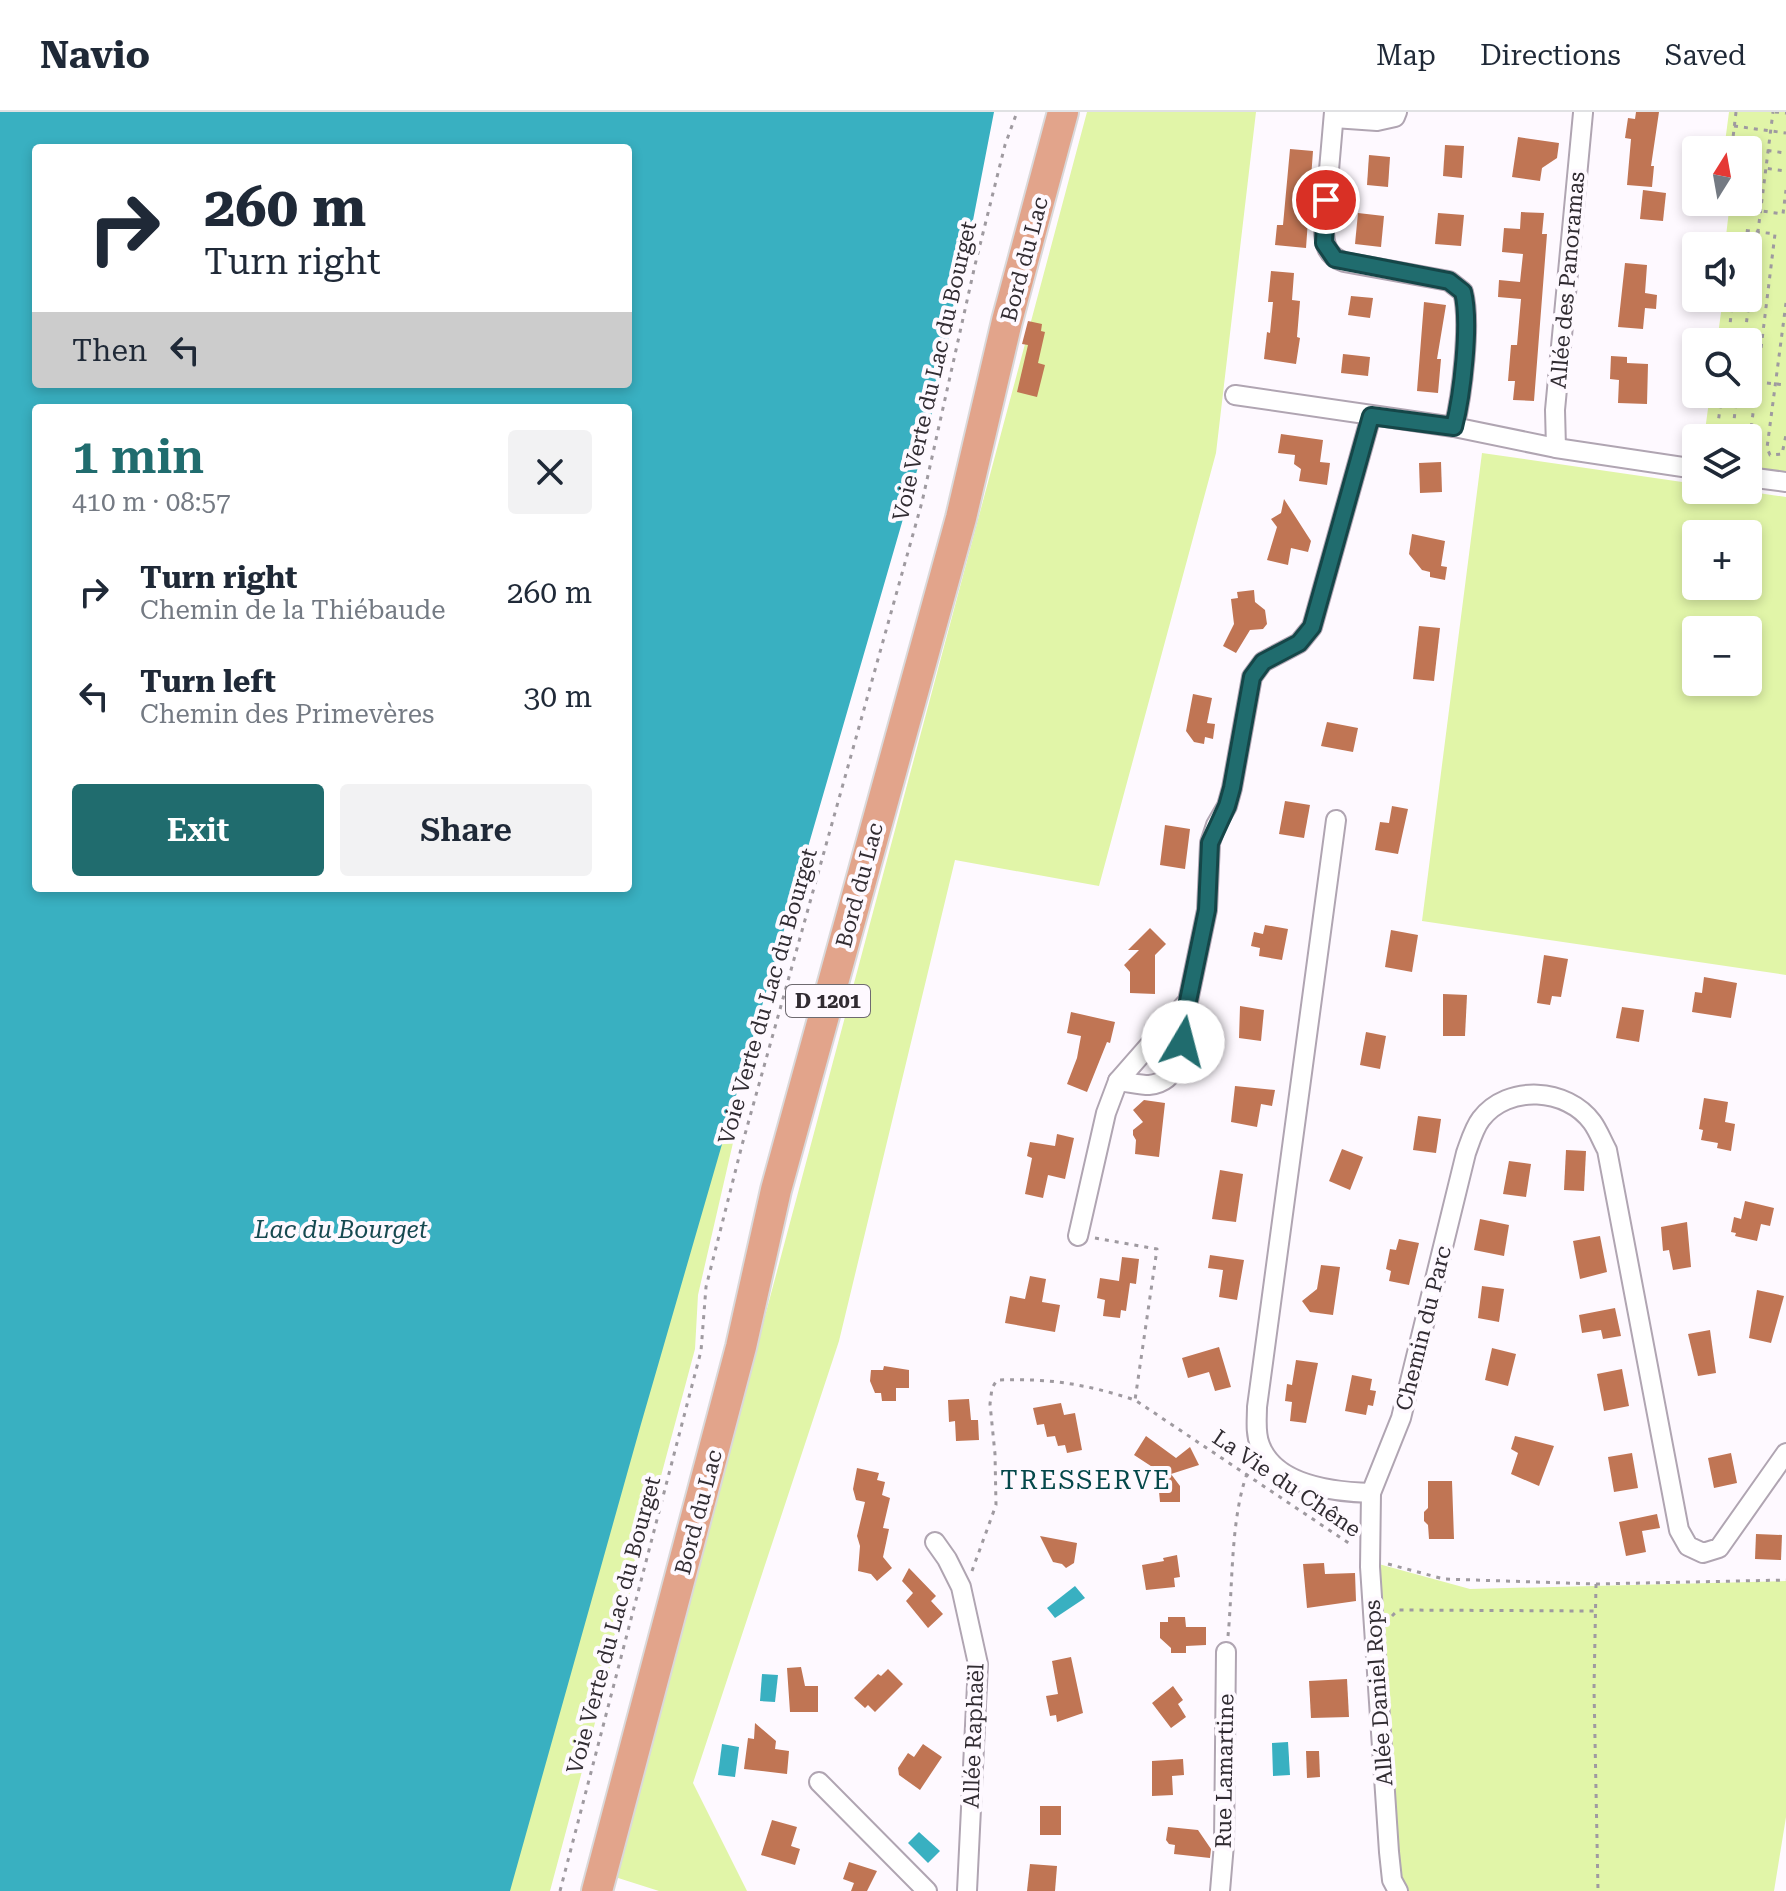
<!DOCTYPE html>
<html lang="en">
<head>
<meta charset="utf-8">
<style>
  :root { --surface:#fff; --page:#f2f2f3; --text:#1f2937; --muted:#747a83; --line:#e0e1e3; --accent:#206c6e }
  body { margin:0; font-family:"Roboto Serif",serif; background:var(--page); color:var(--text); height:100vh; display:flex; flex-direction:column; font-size:30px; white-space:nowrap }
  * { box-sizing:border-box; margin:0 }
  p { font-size:26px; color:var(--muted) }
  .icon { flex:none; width:44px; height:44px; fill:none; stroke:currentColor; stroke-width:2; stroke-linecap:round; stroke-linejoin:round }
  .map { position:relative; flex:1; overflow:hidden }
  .drawer { position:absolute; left:32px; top:292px; width:600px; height:488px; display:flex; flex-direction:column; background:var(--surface); border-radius:8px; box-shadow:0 4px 12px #0003 }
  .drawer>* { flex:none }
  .guide { position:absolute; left:32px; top:32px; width:600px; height:244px; border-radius:8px; box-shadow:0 4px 12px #0003; background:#fff; color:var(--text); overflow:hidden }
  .needle { width:52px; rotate:11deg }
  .fabs { position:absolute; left:1682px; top:24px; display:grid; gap:16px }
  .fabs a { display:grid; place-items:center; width:80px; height:80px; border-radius:8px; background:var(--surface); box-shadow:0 4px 12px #0003; font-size:40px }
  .pin { position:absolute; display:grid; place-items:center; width:68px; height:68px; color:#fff; margin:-34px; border:4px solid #fff; border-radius:50%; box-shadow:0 2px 8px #0007 }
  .me { position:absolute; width:88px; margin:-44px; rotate:8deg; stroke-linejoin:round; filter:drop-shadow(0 0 6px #0008) }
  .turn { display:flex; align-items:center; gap:28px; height:168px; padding:0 40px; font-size:36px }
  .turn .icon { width:104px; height:104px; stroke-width:2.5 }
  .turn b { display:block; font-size:56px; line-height:68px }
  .then { display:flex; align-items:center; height:76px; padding:0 40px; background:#0003; gap:16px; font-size:30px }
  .round { display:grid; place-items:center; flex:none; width:84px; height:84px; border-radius:8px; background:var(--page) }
  .head { display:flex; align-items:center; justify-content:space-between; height:136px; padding:0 40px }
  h1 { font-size:48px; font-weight:600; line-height:60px; color:var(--accent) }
  .cta { display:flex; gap:16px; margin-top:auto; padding:16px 40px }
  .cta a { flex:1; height:92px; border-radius:8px; background:var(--accent); color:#fff; font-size:32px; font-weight:600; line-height:92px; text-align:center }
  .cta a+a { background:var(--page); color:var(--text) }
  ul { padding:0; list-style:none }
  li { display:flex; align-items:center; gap:24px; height:104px; padding:0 40px }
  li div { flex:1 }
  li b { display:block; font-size:30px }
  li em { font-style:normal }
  header { display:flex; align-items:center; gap:48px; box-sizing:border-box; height:112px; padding:0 40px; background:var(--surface); border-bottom:2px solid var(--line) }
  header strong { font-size:38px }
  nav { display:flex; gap:44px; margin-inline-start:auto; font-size:28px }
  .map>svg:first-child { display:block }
</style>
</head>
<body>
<header>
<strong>Navio</strong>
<nav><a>Map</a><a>Directions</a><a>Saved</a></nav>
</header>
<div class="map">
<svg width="1786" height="1779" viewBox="0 0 1786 1779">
  <rect width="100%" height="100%" fill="#fef9ff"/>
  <g fill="#e1f5a8" fill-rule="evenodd">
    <path d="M1087,0h169l-40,341 -117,433 -144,-26 -116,481 -146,442 54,108h-88l-44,-14z"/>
    <path d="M1729,0h57v360l-38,-5v-29h-44l6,-44h38v-52h-31l6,-44h25v-52h-18l1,-9 -5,-1 4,-34h18v-52h-24z"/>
    <path d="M1482,341l214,31v6h42l48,7v478l-364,-54zM1696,422h52v52h-52zM1748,518v52h-52v-52z"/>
    <path d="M711,987l27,16v6l-40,174 -3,54 -145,542h-116z"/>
    <path d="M1375,1451l95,26 316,-8v236l-12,74h-369l-9,-20z"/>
  </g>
  <g fill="#39b0c1" fill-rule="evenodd">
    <path d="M0,0h994l-32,165 -35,159 -286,988 -131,467h-510zM628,36v236h-592v-236zM36,296h592v480h-592z"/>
    <path d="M1075,1474l10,12 -30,20 -8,-10z"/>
    <path d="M762,1562l16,1 -3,27 -15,-1z"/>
    <path d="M1288,1630l2,33 -17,1 -1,-33z"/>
    <path d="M722,1632l17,3 -4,30 -17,-2z"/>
    <path d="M919,1720l21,19 -12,12 -20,-20z"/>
  </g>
  <g fill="#c07554">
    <path d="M1636,0h23l-8,54h3l-2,21 -25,-2 4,-46 -6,-1 3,-20 7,1z"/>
    <path d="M1518,25l41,6 -2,15 -15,10 -2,13 -28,-4z"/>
    <path d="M1445,33l19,1 -2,32 -19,-2z"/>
    <path d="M1290,37l23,2 -7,97 -31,-3 2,-20h6z"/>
    <path d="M1369,43l21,2 -2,30 -21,-2z"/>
    <path d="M1643,78l23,3 -3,28 -23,-2z"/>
    <path d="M1521,100l23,1 -2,21h5l-13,167 -21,-1 2,-19h-7l3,-36h6l4,-46 -23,-2 1,-17 21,2 3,-28 -21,-2 2,-24 16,1z"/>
    <path d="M1358,101l26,3 -3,31 -26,-3z"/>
    <path d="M1438,101l26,2 -3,31 -26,-2z"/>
    <path d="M1625,151l22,2 -2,28 12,2 -1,14 -11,-1 -2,21 -25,-2z"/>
    <path d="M1271,159l23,2 -2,27 8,1 -3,36 3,1 -4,26 -32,-5 3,-27 3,1 3,-31h-5z"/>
    <path d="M1351,184l22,2 -3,20 -22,-3z"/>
    <path d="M1424,190l22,3 -9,54h4l-3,34 -21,-2z"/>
    <path d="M1028,209l14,3 -1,7 4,1 -7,31 7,2 -8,32 -20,-5 11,-47 -6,-1z"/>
    <path d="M1343,242l27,3 -2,19 -27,-3z"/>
    <path d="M1611,244l16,1v6l21,1 -1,40 -29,-1 1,-23 -9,-1z"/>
    <path d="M1281,322l42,6 -3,22 10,1 -3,22 -28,-4 2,-12 -7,-5 1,-9 -17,-2z"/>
    <path d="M1441,350l1,30 -22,1 -1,-30z"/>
    <path d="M1284,387l27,42 -3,11 -17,-4 -3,17 -21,-5 10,-33 -6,-8 10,-6z"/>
    <path d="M1412,422l33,7 -4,25 6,1 -2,13 -15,-3v-5l-8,-2 -13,-16z"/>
    <path d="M1254,478l1,12 10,8 2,14 -4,5 -13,1 -14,23 -13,-7 11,-22 -3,-25 7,-1 -1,-6z"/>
    <path d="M1419,514l21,2 -6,53 -21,-2z"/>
    <path d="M1193,582l19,4 -5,25 8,1 -2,15 -8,-2 -1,7 -10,-2 -8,-11z"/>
    <path d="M1327,610l31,6 -5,24 -32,-6z"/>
    <path d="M1285,689l25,4 -6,33 -25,-4z"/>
    <path d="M1392,694l16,3 -10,45 -23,-4 5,-28 9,1z"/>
    <path d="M1165,713l25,4 -5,40 -25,-4z"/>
    <path d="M1265,813l23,4 -6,31 -23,-4 1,-8 -9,-2 3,-14 9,2z"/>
    <path d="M1150,816l16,16 -11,11v39l-25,-1v-21l-6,-7 15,-15h-11z"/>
    <path d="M1391,818l27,5 -6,37 -27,-5z"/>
    <path d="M1544,843l24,4 -7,38 -9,-1 -2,9 -13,-2z"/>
    <path d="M1704,865l33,6 -6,35 -39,-6 3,-20 7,1z"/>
    <path d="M1443,882l24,1 -2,41h-22z"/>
    <path d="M1240,894l24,4 -3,31 -22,-3z"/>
    <path d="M1622,895l22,3 -5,32 -23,-4z"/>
    <path d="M1071,900l44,10 -5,21 -3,-1 -20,50 -20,-8 10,-26 4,-22 -14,-3z"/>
    <path d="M1366,920l20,4 -6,33 -20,-4z"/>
    <path d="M1235,974l40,4 -3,16 -11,-2 -4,23 -26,-5z"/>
    <path d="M1704,986l24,4 -3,20 10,2 -4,27 -14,-3 1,-5 -17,-3 2,-10 -4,-1z"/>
    <path d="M1144,988l21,3 -6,54 -24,-3 1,-14 -3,-5v-5l10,-8 -10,-12z"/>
    <path d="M1418,1004l23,3 -5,34 -23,-3z"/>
    <path d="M1057,1022l17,4 -9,41 -17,-4 -5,23 -18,-4 7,-36 -5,-2 3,-14 25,4z"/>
    <path d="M1342,1037l21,8 -13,33 -21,-9z"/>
    <path d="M1566,1038l20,1 -2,40 -20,-1z"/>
    <path d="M1509,1049l22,3 -5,33 -23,-3z"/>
    <path d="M1220,1058l23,4 -7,48 -24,-3z"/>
    <path d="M1745,1089l29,7 -4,18 -9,-2 -4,17 -22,-5 1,-3 -5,-1 3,-15 7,2z"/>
    <path d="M1480,1107l29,6 -5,31 -30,-6z"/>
    <path d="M1687,1110l4,45 -18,3 -4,-20 -6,1 -2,-24z"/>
    <path d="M1600,1124l7,36 -27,7 -7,-38z"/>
    <path d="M1399,1127l20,4 -10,42 -20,-4 2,-10 -5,-2 4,-20 6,1z"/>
    <path d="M1210,1143l34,5 -7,40 -18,-3 4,-27 -15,-2z"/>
    <path d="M1122,1145l17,2 -3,25 -6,-1 -4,28 -5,-1 -1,8 -17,-2 2,-16 -8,-2 3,-20 19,3z"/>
    <path d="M1321,1153l19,2 -7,48 -23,-3 -8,-11 15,-12z"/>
    <path d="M1030,1164l16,3 -4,23 18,3 -5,27 -50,-9 5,-27 15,3z"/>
    <path d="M1482,1174l22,3 -5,33 -21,-4z"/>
    <path d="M1757,1178l27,6 -13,47 -22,-5z"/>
    <path d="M1615,1196l6,28 -18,3 -2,-9 -19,3 -3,-18z"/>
    <path d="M1710,1218l6,43 -18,3 -10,-42z"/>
    <path d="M1219,1235l12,40 -16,4 -6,-19 -21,6 -6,-20z"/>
    <path d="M1492,1236l24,6 -8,32 -23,-6z"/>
    <path d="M1296,1248l22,3 -12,60 -16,-2 2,-19 -7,-1 2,-17 5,1z"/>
    <path d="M884,1254l25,4v18h-13v13h-14l-1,-8h-6l-5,-12 1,-11h12z"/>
    <path d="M1622,1257l7,37 -25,5 -7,-37z"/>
    <path d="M1352,1263l20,4 -2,11 6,1 -3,15 -5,-1 -2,10 -21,-4z"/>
    <path d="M969,1287l2,21h7l1,20 -23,1 -1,-20 -6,1 -1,-22z"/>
    <path d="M1061,1291l3,12 11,-2 7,37 -15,3 -2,-8 -7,1 -3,-10 -8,1 -3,-13 -7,1 -4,-17z"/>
    <path d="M1146,1324l30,22 14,-11 9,18 -28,9 9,12v16h-20l-3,-32 -23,-15z"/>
    <path d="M1515,1324l39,10 -15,40 -28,-12 7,-21 -7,-4z"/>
    <path d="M1632,1341l6,35 -24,4 -6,-35z"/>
    <path d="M1731,1341l6,30 -23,5 -6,-30z"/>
    <path d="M857,1356l22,5 -2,7 8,2 -3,13 8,3 -7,30 6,1 -6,28 9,11 -15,13 -6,-7 -13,-3 2,-25 -3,-10 8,-34 -9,-2 -3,-11z"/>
    <path d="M1428,1369h24l2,58h-25l-1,-14 -4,-4v-9l4,-4z"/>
    <path d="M1657,1402l3,14 -18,3 4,21 -20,4 -7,-34z"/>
    <path d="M1756,1422l26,1 -1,25 -26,-1z"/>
    <path d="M1040,1424l37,7 -3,20 -8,5 -4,-4 -9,-2z"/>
    <path d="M1177,1443l3,22 -6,1 1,9 -29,3 -4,-25 22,-4 -1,-3z"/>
    <path d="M1324,1451l1,11 30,-1 1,28 -49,7 -4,-44z"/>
    <path d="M909,1456l27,28 -5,5 12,13 -15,14 -22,-27 7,-8 -11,-12z"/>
    <path d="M1168,1505h17l1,10h20v18l-20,1v7h-15v-5l-11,-10v-16h8z"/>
    <path d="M1071,1545l12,56 -26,9 -1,-7 -6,1 -4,-20 12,-2 -6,-33z"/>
    <path d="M801,1555l4,19h13v26h-28l-3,-44z"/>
    <path d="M888,1557l15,15 -28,28 -7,-7 -3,3 -11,-10 24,-24 3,2z"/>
    <path d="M1347,1567l2,38 -38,1 -2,-37z"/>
    <path d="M1173,1574l10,14 -5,4 8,13 -15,11 -19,-25z"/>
    <path d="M755,1611l21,18 -1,8 14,2 -2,23 -43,-5 4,-31 6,1z"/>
    <path d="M923,1632l19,13 -22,33 -21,-15 -1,-7 10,-15 6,4z"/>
    <path d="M1306,1639h13l1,26 -13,1z"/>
    <path d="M1183,1647l1,16 -12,1 1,19 -21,1v-35z"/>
    <rect x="1040" y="1694" width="21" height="29"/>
    <path d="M772,1708l25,7 -6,19 9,3 -5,16 -34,-10z"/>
    <path d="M1168,1715l30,3 13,19 -1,9 -36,-4 1,-9 -6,-1 -3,-4z"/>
    <path d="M849,1750l28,9 -10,20h-16l3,-8 -11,-4z"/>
    <path d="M1030,1752l27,2 -2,25h-28z"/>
  </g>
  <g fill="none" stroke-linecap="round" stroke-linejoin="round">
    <g stroke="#b0a5b2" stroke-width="22">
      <g id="street">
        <path d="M1334,0l-10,116c0,17 3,28 20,34l105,19 14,11c8,30 -1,104 -9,135"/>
        <path d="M1334,6l43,3 18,-4 2,-5"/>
        <path d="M1235,283l219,32 102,21 140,21"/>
        <path d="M1556,336l-1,-38 28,-297"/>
        <path d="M1748,365l38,5"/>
        <path d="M1336,708l-79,587c0,12 -2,26 3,38 15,41 74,47 111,48l30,-75 65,-265c4,-11 8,-25 15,-34 27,-35 86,-31 111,3 6,8 10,19 15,28l72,380 9,16 15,7 16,-5 67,-95"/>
        <path d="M1118,969c10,1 22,4 31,4 38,-3 36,-57 39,-84"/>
        <path d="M1078,1124l28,-123 12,-32 70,-80 19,-91 3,-67 6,-18 11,-19 5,-18 20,-111 11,-15 36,-19 13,-16 59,-211"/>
        <path d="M1371,1381l-1,74 19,285 3,28 6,11"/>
        <path d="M935,1430l12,17 14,28 17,77 -11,227"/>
        <path d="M819,1670l108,109"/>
        <path d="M1220,1779l4,-47 2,-192"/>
      </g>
    </g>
    <g stroke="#dad9da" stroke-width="34">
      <path id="primary" d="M597,1779l144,-544 35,-157 185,-672 46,-197 56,-209"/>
    </g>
    <g stroke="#9f9aa0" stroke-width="3" stroke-dasharray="4 6" stroke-linecap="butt">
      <path d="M1736,0l-4,34 54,7"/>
      <path d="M1775,0l11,1"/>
      <path d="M1734,14l52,7"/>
      <path d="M1748,54l38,5"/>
      <path d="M1741,90l-1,6 43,6 3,-24"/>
      <path d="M1740,134l2,-16 33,4 -27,220"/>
      <path d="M1786,191l-19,145 3,7 12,-1 4,-19"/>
      <path d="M1728,230l5,-44"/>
      <path d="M1744,230l29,-230"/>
      <path d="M1757,270l29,3"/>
      <path d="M1716,326l6,-44"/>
      <path d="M1732,326l5,-44"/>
      <path d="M1095,1126l62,11 -22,151"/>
      <path d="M1388,1452l56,15 152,5 190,-4"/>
      <path d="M972,1459l24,-66 -1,-51 -5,-50 2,-16 5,-8c51,-2 89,4 138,20l218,146"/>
      <path d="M1596,1472l-2,105 4,202"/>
      <path d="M1392,1504l6,-6 196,1"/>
      <path d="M1228,1524c5,-50 2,-124 22,-170"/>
      <path d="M560,1779l141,-540 5,-64 36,-142 180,-643 53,-237 30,-120 12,-33"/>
    </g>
    <use href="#street" stroke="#fff" stroke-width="18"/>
    <use href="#primary" stroke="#e2a48b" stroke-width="30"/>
  </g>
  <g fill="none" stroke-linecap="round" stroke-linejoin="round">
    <g stroke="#154648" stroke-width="20">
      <path id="route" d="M1183,930l5,-41 19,-91 3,-67 17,-37 5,-18 20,-111 11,-15 36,-19 13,-16 59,-211 83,11c8,-31 17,-104 9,-135l-14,-11 -114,-22 -11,-16 2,-43"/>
    </g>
    <use href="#route" stroke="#206c6e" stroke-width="14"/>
  </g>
  <g text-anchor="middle" stroke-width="8" stroke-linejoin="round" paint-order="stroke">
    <rect fill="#fef9ff" stroke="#6e6a70" stroke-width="2" x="786" y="873" width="84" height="32" rx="6"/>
    <g font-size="20" font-weight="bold" fill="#312c32">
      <text x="828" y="896">D 1201</text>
    </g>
    <g font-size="22" fill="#312c32" stroke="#fef9ff">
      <text transform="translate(1024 147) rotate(-75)" y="8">Bord du Lac</text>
      <text transform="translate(1567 168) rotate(-85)" y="8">Allée des Panoramas</text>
      <text transform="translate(934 259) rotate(-77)" y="8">Voie Verte du Lac du Bourget</text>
      <text transform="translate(859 773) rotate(-75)" y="8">Bord du Lac</text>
      <text transform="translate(767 884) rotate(-74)" y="8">Voie Verte du Lac du Bourget</text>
      <text transform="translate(1423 1216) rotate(-76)" y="8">Chemin du Parc</text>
      <text transform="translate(1287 1371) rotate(34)" y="8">La Vie du Chêne</text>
      <text transform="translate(698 1400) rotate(-75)" y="8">Bord du Lac</text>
      <text transform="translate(613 1513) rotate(-75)" y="8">Voie Verte du Lac du Bourget</text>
      <text transform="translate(1378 1581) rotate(-94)" y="8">Allée Daniel Rops</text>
      <text transform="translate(973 1624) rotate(-88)" y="8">Allée Raphaël</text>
      <text transform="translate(1224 1659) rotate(-89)" y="8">Rue Lamartine</text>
    </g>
    <g font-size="24" font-style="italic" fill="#164950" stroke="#fef9ff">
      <text x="341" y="1126">Lac du Bourget</text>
    </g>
    <g font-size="26" letter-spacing="2" fill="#05484a" stroke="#fef9ff">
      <text x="1086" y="1377">TRESSERVE</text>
    </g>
  </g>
</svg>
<div class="fabs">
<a><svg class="needle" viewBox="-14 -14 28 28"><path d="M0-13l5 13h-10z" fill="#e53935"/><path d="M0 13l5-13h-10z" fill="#747a83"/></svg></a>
<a><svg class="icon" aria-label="sound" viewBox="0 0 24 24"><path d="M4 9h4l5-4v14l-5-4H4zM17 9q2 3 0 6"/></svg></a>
<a><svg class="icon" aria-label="search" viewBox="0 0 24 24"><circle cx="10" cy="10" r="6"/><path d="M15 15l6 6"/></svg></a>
<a><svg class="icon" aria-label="layers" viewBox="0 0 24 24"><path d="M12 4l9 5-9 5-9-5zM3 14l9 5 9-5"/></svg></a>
<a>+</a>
<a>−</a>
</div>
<div class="pin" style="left:1326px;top:88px;background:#d93025"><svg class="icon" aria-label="arrive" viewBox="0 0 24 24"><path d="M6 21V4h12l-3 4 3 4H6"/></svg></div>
<svg class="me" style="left:1183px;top:930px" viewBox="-20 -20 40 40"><circle r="19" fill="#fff"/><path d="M0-13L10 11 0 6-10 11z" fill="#206c6e"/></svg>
<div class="guide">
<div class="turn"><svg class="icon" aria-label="right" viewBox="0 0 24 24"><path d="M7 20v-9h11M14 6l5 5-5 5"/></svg><div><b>260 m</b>Turn right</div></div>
<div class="then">Then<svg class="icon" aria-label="left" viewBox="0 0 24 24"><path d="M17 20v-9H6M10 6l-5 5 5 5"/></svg></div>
</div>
<section class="drawer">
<div class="head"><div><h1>1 min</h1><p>410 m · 08:57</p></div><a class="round"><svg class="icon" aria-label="close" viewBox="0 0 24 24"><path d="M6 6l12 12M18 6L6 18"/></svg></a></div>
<ul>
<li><svg class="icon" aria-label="right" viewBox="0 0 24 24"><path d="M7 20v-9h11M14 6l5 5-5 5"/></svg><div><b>Turn right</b><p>Chemin de la Thiébaude</p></div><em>260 m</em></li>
<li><svg class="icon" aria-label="left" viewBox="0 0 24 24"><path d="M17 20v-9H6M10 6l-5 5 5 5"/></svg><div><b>Turn left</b><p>Chemin des Primevères</p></div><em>30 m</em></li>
</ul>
<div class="cta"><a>Exit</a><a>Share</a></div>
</section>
</div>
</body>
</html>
